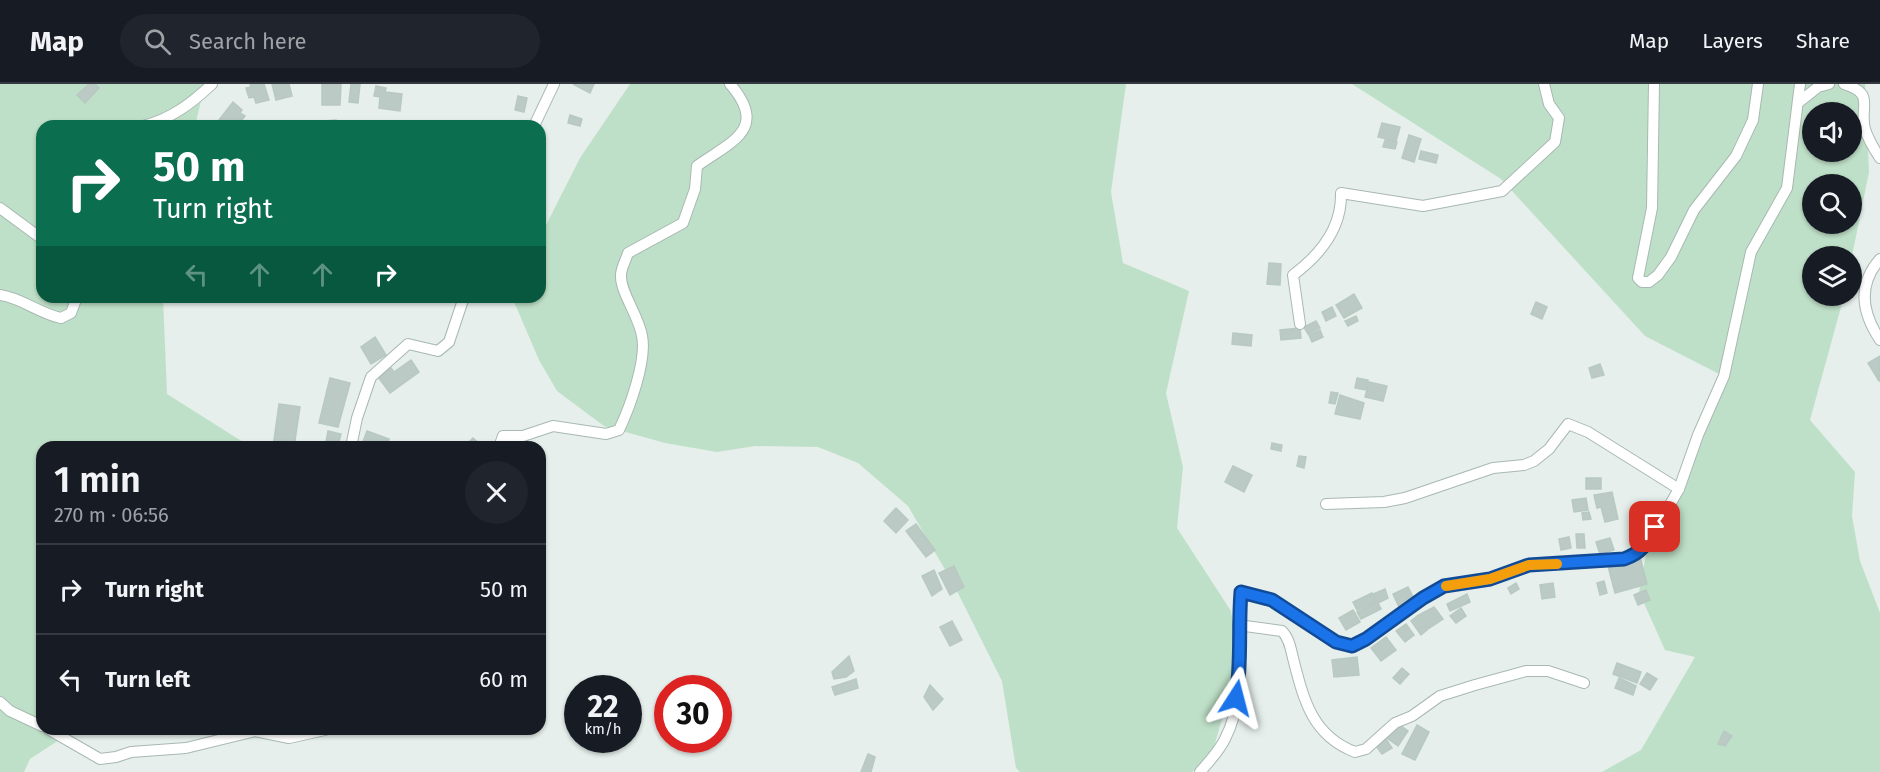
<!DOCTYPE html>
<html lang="en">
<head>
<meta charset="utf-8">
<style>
  :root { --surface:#171b24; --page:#20242c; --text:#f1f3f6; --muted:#9ea1a6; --line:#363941 }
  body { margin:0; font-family:"Fira Sans",sans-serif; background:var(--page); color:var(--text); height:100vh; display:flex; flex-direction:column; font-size:22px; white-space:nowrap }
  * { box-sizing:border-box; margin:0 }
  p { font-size:20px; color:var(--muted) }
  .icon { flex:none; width:33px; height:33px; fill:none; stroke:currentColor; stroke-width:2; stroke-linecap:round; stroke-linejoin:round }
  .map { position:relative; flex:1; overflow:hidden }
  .sheet { position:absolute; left:36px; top:357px; width:510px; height:294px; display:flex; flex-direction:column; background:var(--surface); border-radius:18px; box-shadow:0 2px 4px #0004 }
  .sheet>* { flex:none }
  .hud { position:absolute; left:36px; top:36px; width:510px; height:183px; border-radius:18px; box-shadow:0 2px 4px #0004; background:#0b6e4f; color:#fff; overflow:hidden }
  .fabs { position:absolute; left:1802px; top:18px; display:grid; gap:12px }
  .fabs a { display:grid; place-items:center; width:60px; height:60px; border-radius:50%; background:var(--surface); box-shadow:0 2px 4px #0004; font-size:30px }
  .speed { position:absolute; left:564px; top:591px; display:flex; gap:12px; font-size:30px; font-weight:700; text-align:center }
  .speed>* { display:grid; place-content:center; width:78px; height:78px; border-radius:50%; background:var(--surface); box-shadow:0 2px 4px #0004; line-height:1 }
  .speed small { font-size:15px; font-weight:400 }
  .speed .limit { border:9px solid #d22; background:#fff; color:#111 }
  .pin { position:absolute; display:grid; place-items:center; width:51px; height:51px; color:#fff; margin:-26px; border-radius:12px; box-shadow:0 3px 9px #0006 }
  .me { position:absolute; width:66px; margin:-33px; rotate:9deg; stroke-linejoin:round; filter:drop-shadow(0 0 4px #0008) }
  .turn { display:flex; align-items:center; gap:21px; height:126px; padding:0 18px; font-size:27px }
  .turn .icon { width:78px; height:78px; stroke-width:2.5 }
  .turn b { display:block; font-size:42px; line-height:51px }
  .lanes { display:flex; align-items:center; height:57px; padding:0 18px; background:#0003; justify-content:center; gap:30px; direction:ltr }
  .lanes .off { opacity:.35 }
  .round { display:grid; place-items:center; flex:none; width:63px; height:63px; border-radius:32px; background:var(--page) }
  .headline { display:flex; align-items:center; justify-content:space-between; height:102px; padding:0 18px }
  h1 { font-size:36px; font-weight:600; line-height:45px }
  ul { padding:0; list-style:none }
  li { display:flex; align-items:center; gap:18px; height:90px; padding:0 18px; border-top:2px solid var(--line) }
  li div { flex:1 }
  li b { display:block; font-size:22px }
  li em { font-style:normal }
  header { display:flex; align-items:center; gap:36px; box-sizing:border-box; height:84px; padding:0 30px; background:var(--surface); border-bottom:2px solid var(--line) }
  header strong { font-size:28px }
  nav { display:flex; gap:33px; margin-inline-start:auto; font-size:21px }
  .search { width:420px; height:54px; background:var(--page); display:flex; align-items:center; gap:15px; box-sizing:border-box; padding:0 21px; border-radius:33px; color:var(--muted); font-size:22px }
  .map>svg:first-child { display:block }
</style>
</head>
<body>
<header>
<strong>Map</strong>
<div class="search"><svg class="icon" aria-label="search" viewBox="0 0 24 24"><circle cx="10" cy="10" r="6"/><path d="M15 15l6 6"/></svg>Search here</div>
<nav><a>Map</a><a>Layers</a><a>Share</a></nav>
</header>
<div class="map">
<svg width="1880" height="688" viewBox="0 0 1880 688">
  <rect width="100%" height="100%" fill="#e6efeb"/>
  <g fill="#bfe0c8" fill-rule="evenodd">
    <path d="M0,0h205l-10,42h-153v171h121l4,97 84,53h-209v282h34l-46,30 -6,13h-24z"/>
    <path d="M630,0h496l-15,108 12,71 66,28 -23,102 17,74 -6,61 54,83 7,51 -26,92 -20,18h-172l-4,-4 -14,-87 -48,-96 -46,-79 -50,-43 -40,-16 -63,-1 -38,6 -52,-9 -61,-17 -47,-35 -18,-31 -27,-63h28v-60l40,-79z"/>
    <path d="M1352,0h513l4,88 -18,89v-5h-39v40h32l-34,124 45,52 -3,44 8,45 20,52v159h-278l39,-22 54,-93 -30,-7 -26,-58 8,-43 76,-173 -78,-40 -144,-157zM1812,28h39v40h-39zM1812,100h39v40h-39z"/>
  </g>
  <g fill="#bbcac4" stroke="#b8c9c2" stroke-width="1.5">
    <path d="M89,0h6l4,4 -14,15 -8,-8z"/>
    <path d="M250,0h14l5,16 -13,3 -2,-6 -5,1 -3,-10 5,-1z"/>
    <path d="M272,0h17l3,12 -16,4z"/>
    <path d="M322,0h19l-1,21h-18z"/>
    <path d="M351,0h9l-2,19 -9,-1z"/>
    <path d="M573,0h21l-4,9z"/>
    <path d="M376,2l10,2 -1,4 17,2 -2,17 -21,-3 1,-11 -6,-1z"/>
    <path d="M518,12l9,2 -3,14 -9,-2z"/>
    <path d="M233,18l9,8 -2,3 5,3 -8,10h-11l-7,-6z"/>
    <path d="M570,31l12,4 -2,7 -12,-3z"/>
    <path d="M336,36l1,6h-12v-5z"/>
    <path d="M1382,39l18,4 -4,14 -18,-4z"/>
    <path d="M1409,51l12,4 -7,23 -12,-4z"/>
    <path d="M1385,56l12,2 -2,7 -12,-2z"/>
    <path d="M1421,67l17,4 -2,8 -17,-4z"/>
    <path d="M1269,179l12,1 -1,21 -13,-1z"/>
    <path d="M1354,210l8,14 -18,10 -8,-13z"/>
    <path d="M1536,218l11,5 -5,12 -11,-5z"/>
    <path d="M1332,223l4,9 -10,5 -4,-9z"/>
    <path d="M1356,232l2,5 -10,5 -3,-5z"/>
    <path d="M1316,237l4,7 -12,6 -4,-7z"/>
    <path d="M1300,244l1,10 -20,2 -1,-10z"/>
    <path d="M1320,246l3,7 -11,5 -3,-7z"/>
    <path d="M1233,249l19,2 -1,11 -19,-2z"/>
    <path d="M375,253l11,18 -15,9 -10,-17z"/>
    <path d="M1880,272v24l-1,1 -11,-18z"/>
    <path d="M411,276l8,12 -29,21 -12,-16 13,-9 3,4z"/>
    <path d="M1600,280l4,11 -12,3 -3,-10z"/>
    <path d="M330,294l20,5 -12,44 -19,-4z"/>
    <path d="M1357,294l11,2 -2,10 -11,-2z"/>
    <path d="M1369,298l18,4 -4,15 -18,-4z"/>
    <path d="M1331,308l7,1 -3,11 -6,-1z"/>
    <path d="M1340,311l24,8 -4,16 -25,-5z"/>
    <path d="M279,320l21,3 -6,40h-21z"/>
    <path d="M328,347l13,3 -3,11 -12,-3z"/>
    <path d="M367,347l22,8 -2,8h-26z"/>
    <path d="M473,354l10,9h-19z"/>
    <path d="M1272,359l10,2 -1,6 -10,-2z"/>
    <path d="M1299,372l7,1 -2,11 -7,-2z"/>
    <path d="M1233,382l19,9 -8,17 -19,-10z"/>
    <rect x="1586" y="394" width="15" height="11"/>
    <path d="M1612,408l6,27 -13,3 -4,-15 -4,1 -3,-13z"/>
    <path d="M1586,414l2,12 -14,2 -2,-12z"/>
    <path d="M896,424l12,12 -12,13 -12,-12z"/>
    <path d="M1589,428l2,7 -8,1 -1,-7z"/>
    <path d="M916,440l19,26 -9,7 -20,-26z"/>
    <path d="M1576,450h8l1,14h-8z"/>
    <path d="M1569,453l2,11 -10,2 -2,-11z"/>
    <path d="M1610,454l4,12 -14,4 -4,-12z"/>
    <path d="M1640,473l7,27 -32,9 -7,-27z"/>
    <path d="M954,482l10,21 -14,8 -11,-22z"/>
    <path d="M934,486l8,19 -10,7 -10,-20z"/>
    <path d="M1604,497l3,12 -7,2 -3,-12z"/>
    <path d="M1516,499l3,6 -8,5 -3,-6z"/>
    <path d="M1553,499l2,14 -13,2 -2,-14z"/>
    <path d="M1408,503l6,12 -15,8 -6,-13z"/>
    <path d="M1385,505l3,9 -10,5 -5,-9z"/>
    <path d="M1646,506l4,10 -12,5 -4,-10z"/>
    <path d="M1372,509l4,8 -19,9 -4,-8z"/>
    <path d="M1467,510l3,8 -20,9 -3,-7z"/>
    <path d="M1377,517l4,8 -20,10 -4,-7z"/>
    <path d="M1434,523l9,12 -15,10 -11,-13z"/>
    <path d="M1461,524l5,8 -10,7 -6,-7z"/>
    <path d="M1353,526l7,12 -14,8 -7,-12z"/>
    <path d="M1416,533l11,13 -6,5 -10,-14z"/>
    <path d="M952,537l10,19 -12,6 -10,-19z"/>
    <path d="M1406,540l8,11 -9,7 -9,-11z"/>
    <path d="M1386,553l10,13 -15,11 -10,-13z"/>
    <path d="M849,572l5,15 -8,6 -12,2 -2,-7z"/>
    <path d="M1357,573l2,18 -25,2 -2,-17z"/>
    <path d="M1617,579l24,9 -4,11 -24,-9z"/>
    <path d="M1402,584l7,6 -9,10 -7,-6z"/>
    <path d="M1647,589l10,6 -7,11 -10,-6z"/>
    <path d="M1619,594l17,8 -3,9 -18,-7z"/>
    <path d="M856,595l2,9 -23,7 -3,-8z"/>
    <path d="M930,601l13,14 -10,11 -9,-13z"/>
    <path d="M1397,639l11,8 -10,15 -11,-8z"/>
    <path d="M1417,641l12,7 -14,28 -13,-6z"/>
    <path d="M1724,647l8,5 -7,10 -7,-2z"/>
    <path d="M1386,655l6,9 -10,6 -6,-8z"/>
    <path d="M868,670l7,3 -4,15h-10z"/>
  </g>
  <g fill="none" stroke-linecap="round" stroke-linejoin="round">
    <g stroke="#a8b8b2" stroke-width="12">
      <g id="minor">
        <path d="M1654,0l-2,124 -14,70 4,4h7l9,-7 13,-18 23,-47 42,-54 17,-36 5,-36"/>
        <path d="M1844,0c32,10 15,22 21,45 3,10 9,20 15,29"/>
        <path d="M1799,18l19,-15 11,-3"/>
        <path d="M143,42c28,-7 49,-23 69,-42"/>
        <path d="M534,42l20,-42"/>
        <path d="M0,124l42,31"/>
        <path d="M1880,175c-23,26 -18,54 0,81"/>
        <path d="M0,211c22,3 38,18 61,23l10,-5 6,-16"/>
        <path d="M1300,240l-7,-49c27,-20 49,-47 48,-82l82,13 79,-15 53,-49 4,-24 -10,-14 -5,-20"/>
        <path d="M351,363l6,-29 14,-41 37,-33 30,7 11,-9 15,-45"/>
        <path d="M499,363l4,-11h20l30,-10 53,8 13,-4c11,-23 28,-70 23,-94 -3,-20 -22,-44 -21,-61 0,-7 5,-15 7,-22l55,-30 12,-34 2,-23c35,-25 72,-37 33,-82"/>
        <path d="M1326,420l58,-2 21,-4 88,-30 31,-3 10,-4 15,-12 19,-25 20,8 91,57"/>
        <path d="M1238,541l44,6c8,8 9,20 12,31 10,39 19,74 61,90l11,-3 29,-26 17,-7 28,-20 35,-11 51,-14h22l36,12"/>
        <path d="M0,618l10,9 32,15"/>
        <path d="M48,645l52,30 16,-2 15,-5 55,-4 69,-17 34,7 40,-9"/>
        <path d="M1200,688c9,-10 19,-21 25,-33 23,-45 12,-100 16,-147l30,9 65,41 16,4 14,-7 57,-41 22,-12 45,-7 39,-14 95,-6 13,-5 10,-10 32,-55 19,-54 26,-59 27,-124 36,-64 13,-104"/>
      </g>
    </g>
    <use href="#minor" stroke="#fff" stroke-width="10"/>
  </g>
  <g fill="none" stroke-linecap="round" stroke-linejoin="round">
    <g stroke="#114b97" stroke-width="15">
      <path id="route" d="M1236,614c6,-35 2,-70 5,-106l31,8 64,42 16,4 14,-7 57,-41 21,-12 46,-7 39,-14 95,-6c17,-6 23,-15 31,-32"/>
    </g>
    <use href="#route" stroke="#1a73e8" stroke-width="10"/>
    <path stroke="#f59e0b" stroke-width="10" d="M1446,502l44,-7 39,-14 28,-1"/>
  </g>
</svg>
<div class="fabs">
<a><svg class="icon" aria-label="sound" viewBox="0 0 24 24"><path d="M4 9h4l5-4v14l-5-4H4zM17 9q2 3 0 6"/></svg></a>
<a><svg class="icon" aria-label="search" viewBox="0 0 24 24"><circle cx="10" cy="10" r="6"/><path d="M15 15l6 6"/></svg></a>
<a><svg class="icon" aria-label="layers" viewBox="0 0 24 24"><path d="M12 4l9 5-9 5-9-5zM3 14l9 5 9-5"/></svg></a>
</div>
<div class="speed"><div>22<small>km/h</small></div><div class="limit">30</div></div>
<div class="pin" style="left:1655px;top:443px;background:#d93025"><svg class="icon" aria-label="arrive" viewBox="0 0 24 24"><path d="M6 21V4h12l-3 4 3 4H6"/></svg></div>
<svg class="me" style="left:1236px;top:614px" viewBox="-20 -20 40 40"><path d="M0-17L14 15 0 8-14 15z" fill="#1a73e8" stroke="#fff" stroke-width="4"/></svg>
<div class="hud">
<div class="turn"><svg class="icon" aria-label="right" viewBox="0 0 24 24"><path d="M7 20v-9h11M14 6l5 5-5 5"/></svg><div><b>50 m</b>Turn right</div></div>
<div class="lanes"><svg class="icon off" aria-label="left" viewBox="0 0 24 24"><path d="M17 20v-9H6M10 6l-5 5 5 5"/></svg><svg class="icon off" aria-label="ahead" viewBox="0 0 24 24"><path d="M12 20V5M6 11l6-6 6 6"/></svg><svg class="icon off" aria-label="ahead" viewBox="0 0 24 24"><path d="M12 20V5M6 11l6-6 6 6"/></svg><svg class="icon" aria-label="right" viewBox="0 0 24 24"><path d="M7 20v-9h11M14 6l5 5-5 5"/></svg></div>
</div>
<section class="sheet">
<div class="headline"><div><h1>1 min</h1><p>270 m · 06:56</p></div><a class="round"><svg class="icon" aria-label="close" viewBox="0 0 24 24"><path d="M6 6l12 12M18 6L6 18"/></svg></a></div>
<ul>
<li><svg class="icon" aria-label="right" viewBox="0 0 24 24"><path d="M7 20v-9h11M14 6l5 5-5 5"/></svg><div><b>Turn right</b></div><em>50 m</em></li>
<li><svg class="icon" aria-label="left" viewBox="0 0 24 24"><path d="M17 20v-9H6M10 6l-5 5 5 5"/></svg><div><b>Turn left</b></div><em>60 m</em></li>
</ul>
</section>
</div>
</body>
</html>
